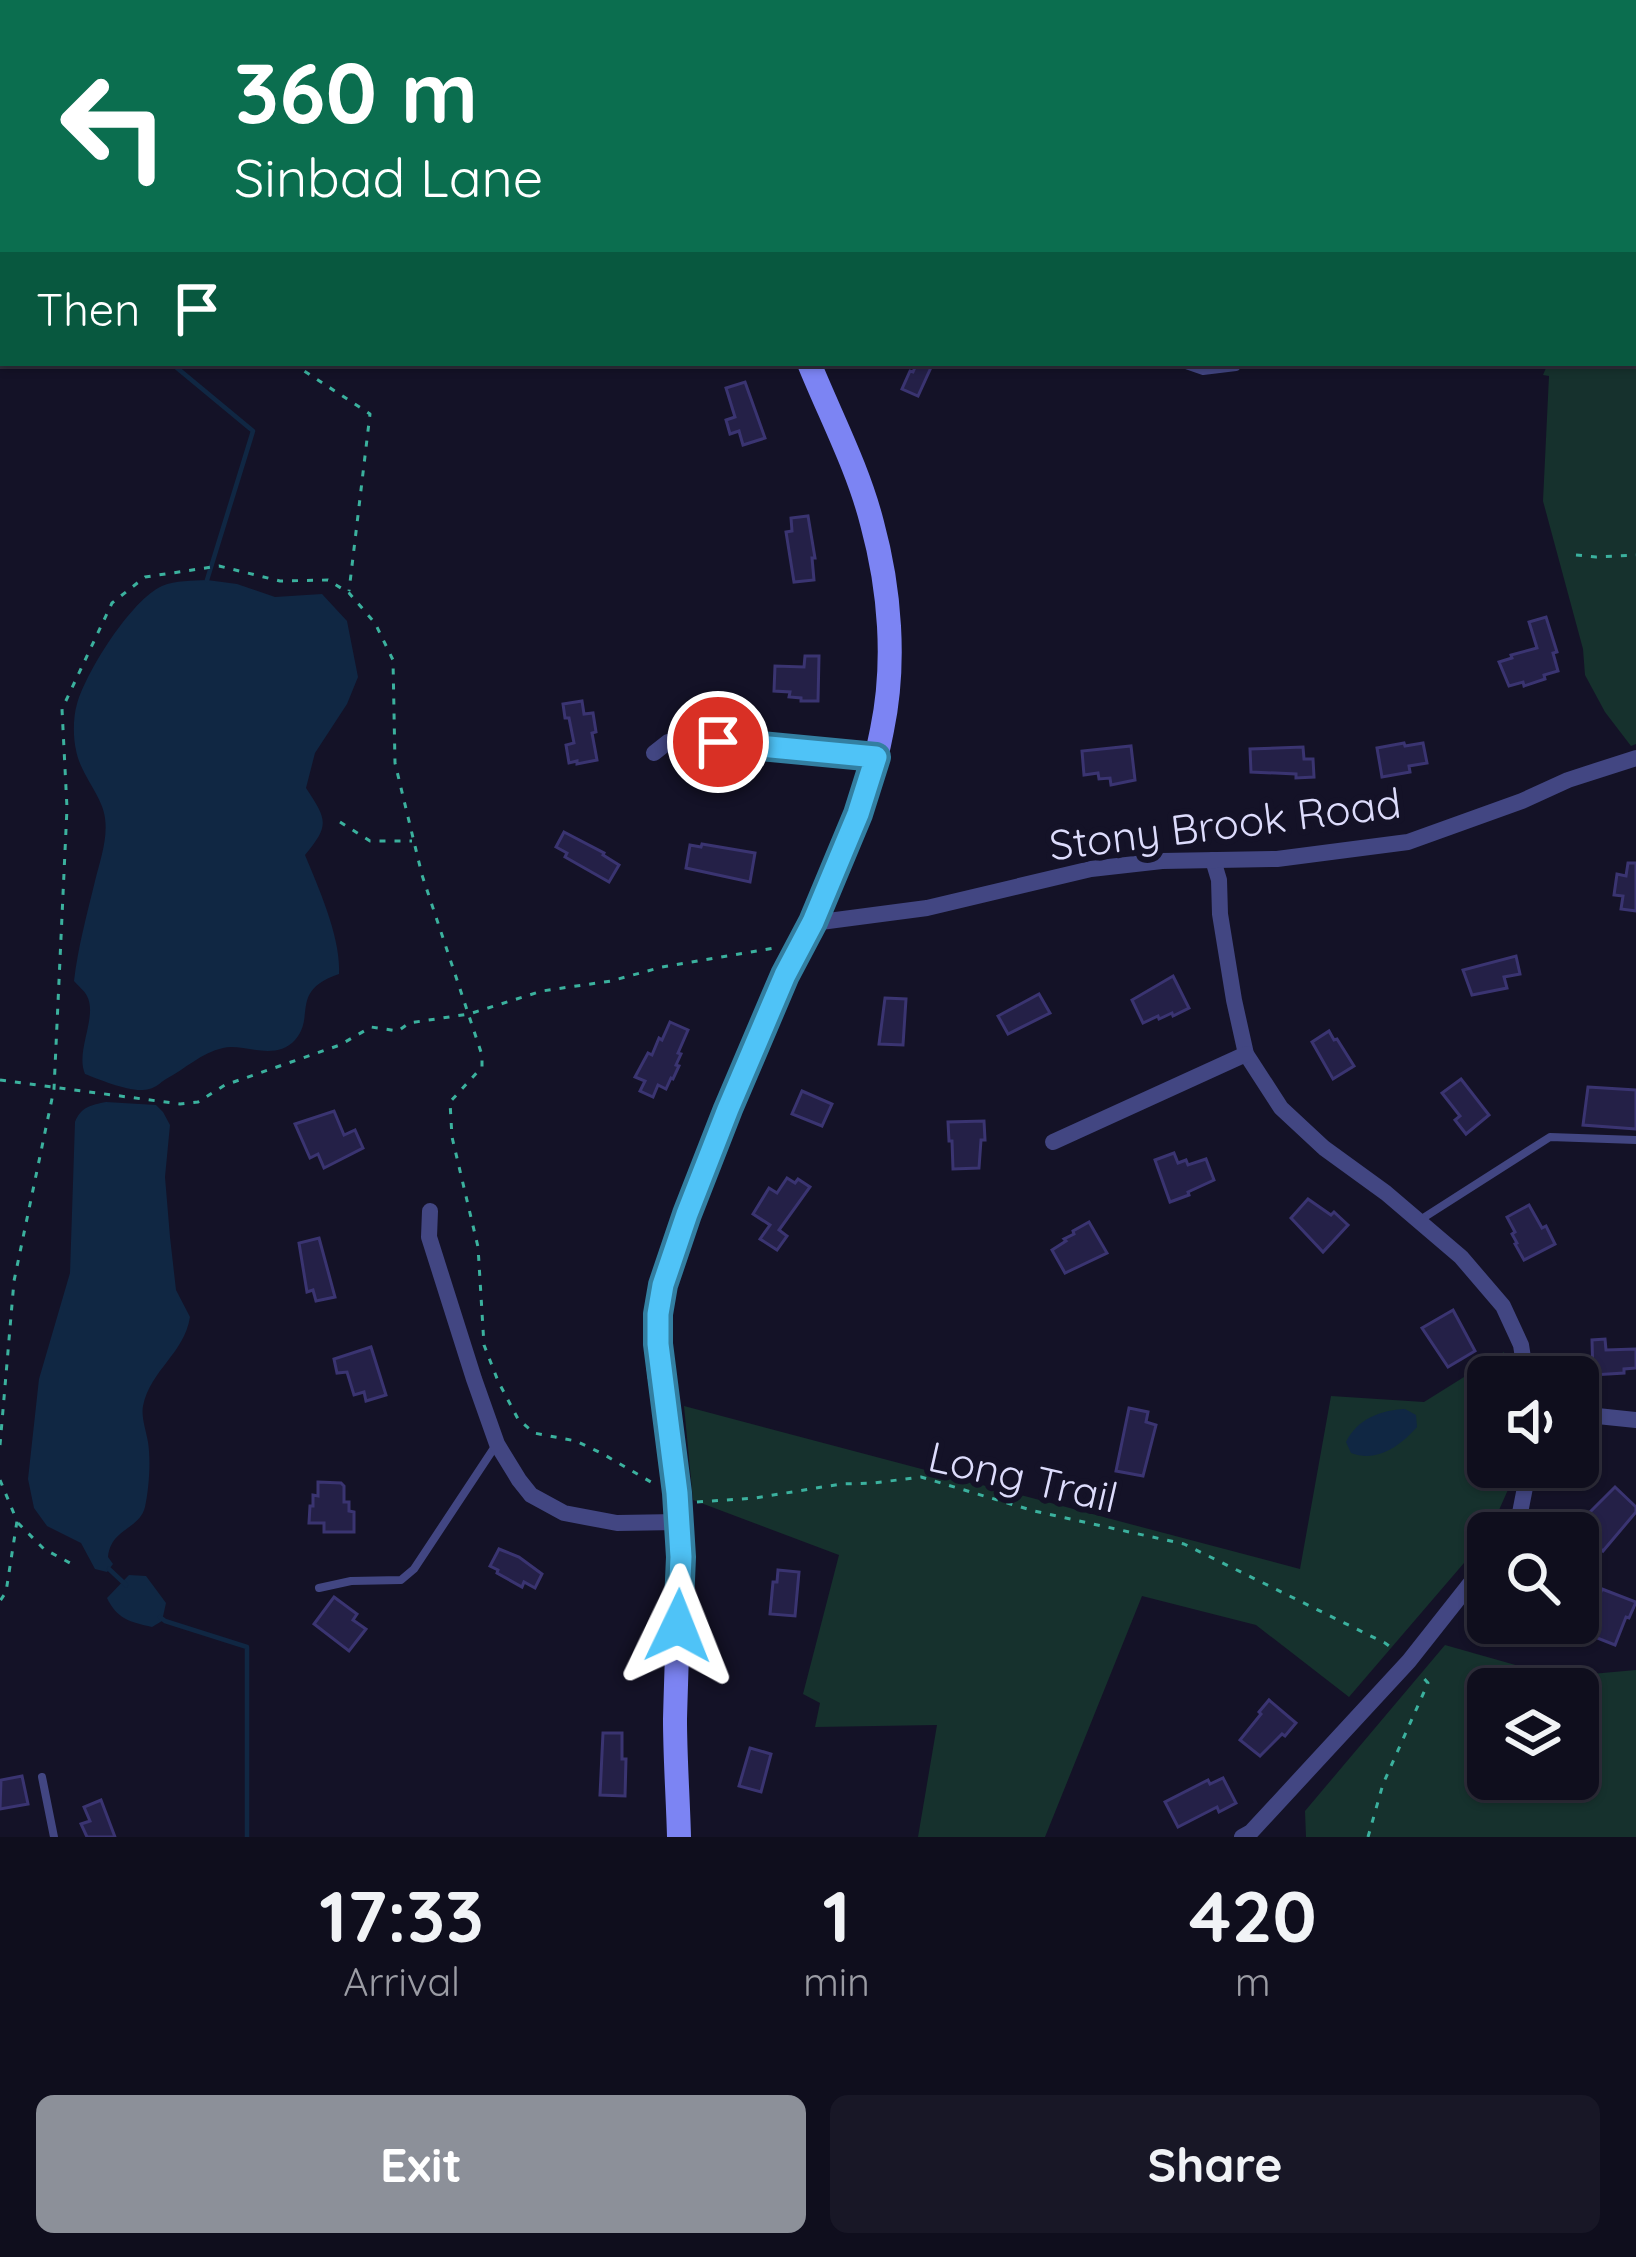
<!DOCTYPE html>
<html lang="en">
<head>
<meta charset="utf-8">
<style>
  :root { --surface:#0f0e1d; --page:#181726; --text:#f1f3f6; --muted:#9b9ca4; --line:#2f2e3b; --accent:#8c9099 }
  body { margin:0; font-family:Quicksand,sans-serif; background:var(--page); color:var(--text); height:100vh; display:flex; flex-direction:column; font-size:45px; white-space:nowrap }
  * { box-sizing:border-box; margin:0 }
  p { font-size:39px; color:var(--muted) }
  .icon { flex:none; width:66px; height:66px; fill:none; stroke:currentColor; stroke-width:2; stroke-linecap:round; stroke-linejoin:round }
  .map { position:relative; height:1837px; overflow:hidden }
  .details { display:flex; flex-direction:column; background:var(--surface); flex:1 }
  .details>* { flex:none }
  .hud { position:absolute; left:0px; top:0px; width:1638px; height:366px; box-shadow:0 3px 9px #0004,0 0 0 3px var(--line); background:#0b6e4f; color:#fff; overflow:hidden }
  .controls { position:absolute; left:1467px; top:1356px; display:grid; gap:24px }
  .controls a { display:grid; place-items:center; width:132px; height:132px; border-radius:18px; background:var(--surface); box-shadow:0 3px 9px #0004,0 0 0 3px var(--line); font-size:60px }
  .pin { position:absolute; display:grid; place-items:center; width:102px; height:102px; color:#fff; margin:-51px; border:6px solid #fff; border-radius:50%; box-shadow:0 3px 12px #0007 }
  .me { position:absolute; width:132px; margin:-66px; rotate:2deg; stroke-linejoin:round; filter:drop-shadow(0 0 9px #0008) }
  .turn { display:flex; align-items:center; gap:42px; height:252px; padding:0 36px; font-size:54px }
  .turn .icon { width:156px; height:156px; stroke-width:2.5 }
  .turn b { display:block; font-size:84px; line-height:102px }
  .then { display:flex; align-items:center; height:114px; padding:0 36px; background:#0003; gap:24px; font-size:45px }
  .eta { display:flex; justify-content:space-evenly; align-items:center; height:204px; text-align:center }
  .eta b { font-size:72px; font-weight:800; line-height:84px }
  .button { display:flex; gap:24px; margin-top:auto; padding:24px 36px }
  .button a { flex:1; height:138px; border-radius:18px; background:var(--accent); color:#fff; font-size:48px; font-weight:800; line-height:138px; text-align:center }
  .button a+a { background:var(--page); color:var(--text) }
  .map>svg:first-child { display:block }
</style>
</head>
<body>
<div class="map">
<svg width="1636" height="1837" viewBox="0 0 1636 1837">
  <rect width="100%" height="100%" fill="#141227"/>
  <g fill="#16312d" fill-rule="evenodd">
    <path d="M1636,202v542l-5,2 -26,-34 -20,-37 -2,-26 -40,-148 6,-125 -6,-1 5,-12h87z"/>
    <path d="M1504,1352l6,25h-22v90h30l-30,68 -139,162 -93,-72 -114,-29 -97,241h-127l19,-112 -122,2 5,-24 -17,-9 36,-139 -146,-55 -9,-94 616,163 31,-173 93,6z"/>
    <path d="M1445,1645l113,32 78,-7v167h-330l-1,-26zM1488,1689h90v90h-90z"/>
  </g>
  <g fill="#102743">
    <path d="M207,580l30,4 38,13 47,-3 25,27 11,56 -11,27 -32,49 -9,35c21,32 24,37 -1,67 14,34 36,83 34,119 -50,17 -23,43 -44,66 -20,22 -52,3 -72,8 -22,5 -38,21 -57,31 -6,4 -11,9 -17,10 -16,5 -48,-9 -64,-15 -10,-23 13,-57 2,-78 -3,-6 -9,-10 -13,-15 4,-34 13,-67 21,-100 5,-20 13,-42 10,-63 -2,-21 -25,-44 -29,-68 -3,-13 -3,-33 1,-46 9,-32 54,-104 85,-118 14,-6 30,-5 45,-6z"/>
    <path d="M106,1102l50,3 7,7 7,13 -5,52 5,60 6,53 14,27c-6,37 -39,52 -47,89 -2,11 3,24 5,36 3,19 1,47 -3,65 -6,23 -34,21 -37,50l5,7 -6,8 -12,-3 -14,-26 -34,-17 -13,-18 -6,-29 11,-100 31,-106 5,-151c6,-15 16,-17 31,-20z"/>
    <path d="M1405,1409l11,6 1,12c-17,19 -40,36 -66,26l-5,-11c11,-23 35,-32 59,-33z"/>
    <path d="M129,1575l17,1 20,27 -4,18 -10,6c-22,-5 -35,-8 -45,-29z"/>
  </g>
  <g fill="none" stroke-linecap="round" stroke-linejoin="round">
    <g stroke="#102743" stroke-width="4.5">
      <path d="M1570,0l2,3"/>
      <path d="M86,3l1,-3"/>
      <path d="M1620,3l9,-3"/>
      <path d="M171,363l82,68 -46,149"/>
      <path d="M109,1569l17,16"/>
      <path d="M160,1617l5,4 82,26v190"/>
    </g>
  </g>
  <g fill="#242047" stroke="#3a3471" stroke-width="3">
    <path d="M917,363h16l-15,33 -16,-7 8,-18 3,1z"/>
    <path d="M745,382l20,56 -22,7 -4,-14 -9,3 -4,-14 9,-3 -9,-29z"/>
    <path d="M808,516l7,42h-3l2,22 -20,2 -8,-50 6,-1 -1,-13z"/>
    <path d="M1546,617l11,35 -4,1 5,18 -14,4 1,4 -21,7 -1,-4 -14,4 -10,-24 13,-4 -1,-3 26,-7 -8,-26z"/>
    <path d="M805,656h14l-1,45h-17v-3l-12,-1 1,-5 -16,-1 1,-25 29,1z"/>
    <path d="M582,701l2,13 9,-1 3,19 -4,1 5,27 -20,4v-3l-8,2 -3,-18 8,-2 -5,-25h-4l-2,-14z"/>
    <path d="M1404,743l1,3 18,-3 4,20 -18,3 1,6 -28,5 -5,-29z"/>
    <path d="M1131,746l4,34 -24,5 -1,-7 -11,1 -1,-6 -14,2 -2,-24z"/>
    <path d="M1303,747l1,12h9l1,18 -18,1v-4l-45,-2 -1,-23z"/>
    <path d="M564,832l40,21 -1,2 16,10 -10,17 -44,-25 2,-4 -11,-6z"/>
    <path d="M702,844l53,9 -5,29 -64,-14 4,-23 11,2z"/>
    <path d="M1628,863h8v48l-15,-2 2,-13 -9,-1 3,-21 9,2z"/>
    <path d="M1516,956l4,18 -16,3 3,11 -35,7 -9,-25z"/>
    <path d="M1173,976l16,32 -16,8 -1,-3 -13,6 -1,-3 -15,7 -11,-23z"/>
    <path d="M1039,994l11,19 -42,21 -10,-18z"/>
    <path d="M885,998l21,1 -3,46 -24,-1z"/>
    <path d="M670,1022l18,8 -10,23 3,1 -5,11 3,1 -6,13 -2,-1 -5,11 -8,-4 -5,12 -13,-6 5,-10 -10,-4 13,-24 4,2 7,-17 3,2z"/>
    <path d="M1329,1031l5,9 3,-1 17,27 -21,13 -21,-37z"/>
    <path d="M1461,1079l28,36 -23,19 -11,-14 5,-4 -18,-23z"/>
    <path d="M1588,1087l48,3v39l-53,-4z"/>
    <path d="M802,1091l30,13 -10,22 -30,-12z"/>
    <path d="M334,1111l10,24 11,-5 8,18 -39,20 -6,-14 -8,4 -15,-34z"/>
    <path d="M984,1121l1,19h-4l-2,28 -26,1 -1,-28h-3l-1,-19z"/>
    <path d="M1174,1153l4,10 8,-3 2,5 18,-6 8,21 -26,12 1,3 -19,7 -15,-42z"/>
    <path d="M787,1178l8,5 3,-4 12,8 -31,43 8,6 -10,14 -17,-11 10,-14 -17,-11 16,-26 8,5z"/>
    <path d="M1308,1199l23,16 3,-3 14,13 -25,27 -32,-34z"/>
    <path d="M1529,1205l13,23 4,-2 9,18 -31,16 -9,-16 2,-1 -5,-9 3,-2 -8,-15z"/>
    <path d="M1089,1222l18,31 -42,20 -13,-23 14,-9 -2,-2 10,-5 -1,-3z"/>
    <path d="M319,1238l16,59 -19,4 -3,-11 -6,2 -8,-49z"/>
    <path d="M1453,1310l22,41 -27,16 -26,-39z"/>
    <path d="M1605,1339l1,11 30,-1v19l-12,1v4l-31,2 -1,-35z"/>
    <path d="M371,1347l15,48 -20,6 -2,-9 -10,3 -7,-23 -10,1 -3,-14z"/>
    <path d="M1129,1408l19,4 -2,10 10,3 -13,51 -27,-5z"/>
    <path d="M318,1482l23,1 3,3v16h5v9l5,1v20h-30v-9h-15l1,-17h3v-11l5,1z"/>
    <path d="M1615,1487l21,20v5l-33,39 -27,-25z"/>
    <path d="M499,1549l20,8 23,17 -7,14 -11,-6 -2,5 -25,-14 1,-3 -8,-4z"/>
    <path d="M778,1570l21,2 -4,44 -25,-2 3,-32h4z"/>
    <path d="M1602,1589l34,13 -7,16 -3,-1 -11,28 -23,-9 6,-17h-3l4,-11 -4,-1z"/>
    <path d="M334,1597l23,17 -4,6 13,9 -17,22 -35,-27z"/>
    <path d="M1269,1700l27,23 -11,13 -3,-2 -22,22 -20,-16 21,-26 -2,-2z"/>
    <path d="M603,1733h19v26h4l-1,37 -25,-1z"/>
    <path d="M750,1748l21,6 -10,38 -22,-6z"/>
    <path d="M22,1776l6,28 -28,5 1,-29z"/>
    <path d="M1223,1778l13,25 -17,9 -2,-5 -39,20 -13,-25 43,-22 2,4z"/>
    <path d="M101,1800l14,37h-28l-6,-13 9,-3 -6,-14z"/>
  </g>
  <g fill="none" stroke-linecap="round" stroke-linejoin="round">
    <g stroke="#3bb19e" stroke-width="3" stroke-dasharray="6 9" stroke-linecap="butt">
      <path d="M1635,240l1,1"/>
      <path d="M292,363l78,51 -21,177"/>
      <path d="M1576,555l20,2 40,-2"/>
      <path d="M340,822l30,19h42"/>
      <path d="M0,1080l180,24 18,-2 27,-17 115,-40 31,-18 27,4 11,-8 60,-9 73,-23 69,-10 51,-14 113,-19"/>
      <path d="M0,1445l14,-164 40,-192 13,-281 -5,-99 50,-106 33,-26 74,-11 61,15 48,-1 21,13 26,30 18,37 2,103 27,112 60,180v12l-32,35 2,35 26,110 6,98 14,36 20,38 16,14 42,8 27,13 53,31"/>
      <path d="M0,1480l17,41 -11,71 -6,9"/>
      <path d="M697,1502l58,-4 86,-14 33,-1 47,-6 113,34 150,33 201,99 11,8"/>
      <path d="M18,1523l26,26 28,15"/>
      <path d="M1368,1837l15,-53 45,-101 -8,-9"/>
    </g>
    <g stroke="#424682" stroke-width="8">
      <path d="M1180,363l23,8 33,-4"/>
      <path d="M1420,1220l130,-83 86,3"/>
      <path d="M319,1588l32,-7 50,-1 13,-11 82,-124"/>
      <path d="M42,1777l12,60"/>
    </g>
    <g stroke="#424682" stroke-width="16">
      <path d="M654,753l14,-11 14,-3 194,18"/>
      <path d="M1213,860l6,20 1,34 14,86 12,54 35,54 43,40 62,45 75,64 42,49 18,39 5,32"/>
      <path d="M813,923l114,-15 164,-39 71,-8 115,-2 131,-17 114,-41 46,-21 68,-22"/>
      <path d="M1053,1142l193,-88"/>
      <path d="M430,1211l-1,26 45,142 23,65 22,36 12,15 33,18 53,10 60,-1"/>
      <path d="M1578,1414l58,6"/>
      <path d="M1509,1533l10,-15 10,-51"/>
      <path d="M1242,1837l9,-5 158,-171 79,-100"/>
    </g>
    <g stroke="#7c84f3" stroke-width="24">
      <path d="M666,0l1,3"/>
      <path d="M679,1837c-1,-39 -4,-79 -4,-118 2,-76 6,-151 2,-226 -3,-60 -26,-121 -19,-180 7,-58 42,-134 64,-189 19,-51 40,-102 64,-150 37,-78 80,-158 96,-244 14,-67 8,-141 -10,-207 -14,-55 -42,-108 -63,-160"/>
    </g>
  </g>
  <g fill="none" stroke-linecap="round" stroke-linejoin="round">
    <g stroke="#337fa1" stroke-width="30">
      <path id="route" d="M678,1626l3,-69 -4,-64 -19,-149v-30l5,-29 24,-71 41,-105 57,-134 28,-53 45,-108 18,-57 -158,-15"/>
    </g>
    <use href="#route" stroke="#4fc3f7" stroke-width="21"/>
  </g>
  <g text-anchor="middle" stroke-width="12" stroke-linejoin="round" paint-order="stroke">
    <g font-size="42" fill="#dddcfc" stroke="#141227">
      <text transform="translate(1225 824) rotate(-7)" y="15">Stony Brook Road</text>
      <text transform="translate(1023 1477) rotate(13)" y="15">Long Trail</text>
    </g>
  </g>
</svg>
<div class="controls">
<a><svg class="icon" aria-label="sound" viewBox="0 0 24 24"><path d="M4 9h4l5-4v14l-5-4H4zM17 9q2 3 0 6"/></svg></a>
<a><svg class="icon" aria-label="search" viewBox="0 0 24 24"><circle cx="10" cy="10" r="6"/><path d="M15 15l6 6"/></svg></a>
<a><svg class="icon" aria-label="layers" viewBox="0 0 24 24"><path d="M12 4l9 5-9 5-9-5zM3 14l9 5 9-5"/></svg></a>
</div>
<div class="pin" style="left:718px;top:742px;background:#d93025"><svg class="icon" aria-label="arrive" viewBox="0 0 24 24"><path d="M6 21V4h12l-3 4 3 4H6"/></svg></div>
<svg class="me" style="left:678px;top:1626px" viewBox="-20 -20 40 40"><path d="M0-17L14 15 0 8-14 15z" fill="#4fc3f7" stroke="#fff" stroke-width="4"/></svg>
<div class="hud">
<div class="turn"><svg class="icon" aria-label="left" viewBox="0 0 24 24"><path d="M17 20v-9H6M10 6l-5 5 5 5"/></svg><div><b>360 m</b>Sinbad Lane</div></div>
<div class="then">Then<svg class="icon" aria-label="arrive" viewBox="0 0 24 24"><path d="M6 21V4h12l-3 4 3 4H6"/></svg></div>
</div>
</div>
<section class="details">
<div class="eta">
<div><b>17:33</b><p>Arrival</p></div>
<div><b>1</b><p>min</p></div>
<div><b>420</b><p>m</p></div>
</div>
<div class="button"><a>Exit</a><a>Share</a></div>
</section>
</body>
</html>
